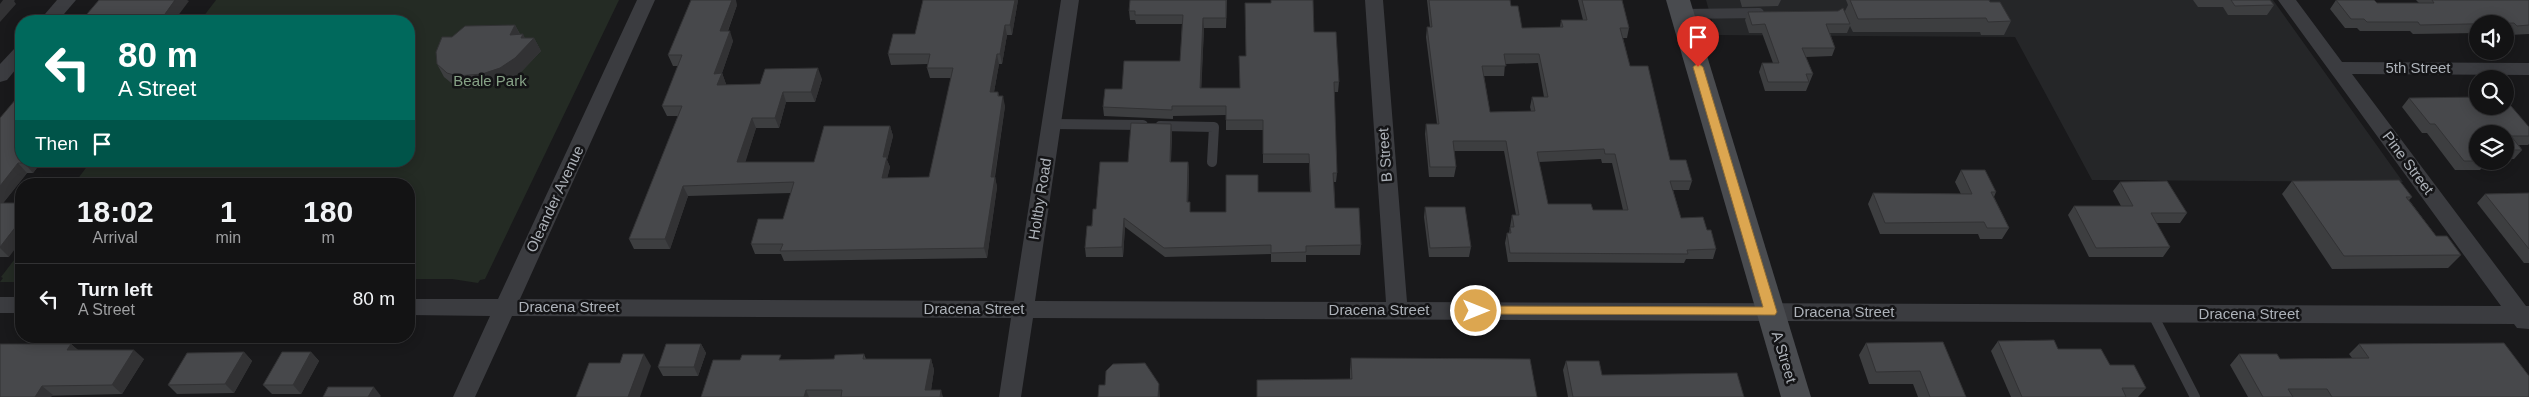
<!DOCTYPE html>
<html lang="en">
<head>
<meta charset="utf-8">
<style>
  :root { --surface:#131314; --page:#1c1c1d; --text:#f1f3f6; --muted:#9d9ea0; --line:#323234 }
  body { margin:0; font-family:Helvetica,sans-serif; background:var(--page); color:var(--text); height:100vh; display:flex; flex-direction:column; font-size:19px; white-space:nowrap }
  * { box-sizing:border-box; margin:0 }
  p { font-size:16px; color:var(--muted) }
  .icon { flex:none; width:28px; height:28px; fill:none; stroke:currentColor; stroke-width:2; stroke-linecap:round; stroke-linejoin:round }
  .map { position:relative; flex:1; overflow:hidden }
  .drawer { position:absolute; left:15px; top:178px; width:400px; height:165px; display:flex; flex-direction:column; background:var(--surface); border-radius:20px; box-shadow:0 2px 12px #0003,0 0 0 1px var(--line) }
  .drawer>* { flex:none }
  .guide { position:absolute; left:15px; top:15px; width:400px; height:152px; border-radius:20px; box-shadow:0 2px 12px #0003,0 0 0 1px var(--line); background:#00695c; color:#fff; overflow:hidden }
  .buttons { position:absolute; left:2469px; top:15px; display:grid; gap:10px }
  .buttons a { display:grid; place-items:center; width:45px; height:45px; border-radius:50%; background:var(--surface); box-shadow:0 2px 12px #0003,0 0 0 1px var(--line); font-size:25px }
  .pin { position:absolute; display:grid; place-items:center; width:42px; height:42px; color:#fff; margin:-51px -21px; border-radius:50% 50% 50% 0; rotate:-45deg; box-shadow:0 0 5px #0007 }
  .pin .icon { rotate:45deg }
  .me { position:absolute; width:55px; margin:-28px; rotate:90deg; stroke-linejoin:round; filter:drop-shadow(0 0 4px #0008) }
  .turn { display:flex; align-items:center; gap:18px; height:105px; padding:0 20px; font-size:22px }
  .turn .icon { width:65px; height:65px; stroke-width:2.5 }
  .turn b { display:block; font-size:35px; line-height:42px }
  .then { display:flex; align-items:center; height:48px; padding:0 20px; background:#0003; gap:10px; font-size:19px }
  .eta { display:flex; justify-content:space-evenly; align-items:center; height:85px; text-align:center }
  .eta b { font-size:30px; font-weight:600; line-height:35px }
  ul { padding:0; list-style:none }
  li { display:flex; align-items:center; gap:15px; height:70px; padding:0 20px; border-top:1px solid var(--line) }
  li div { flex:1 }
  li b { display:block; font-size:19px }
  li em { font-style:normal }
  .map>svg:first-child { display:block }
</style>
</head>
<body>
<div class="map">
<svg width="2529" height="397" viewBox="0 0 2529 397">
  <rect width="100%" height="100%" fill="#19191b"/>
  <path fill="#252628" d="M1706,0h567l130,182 -311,-2 -77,-143 -299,-2z"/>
  <g fill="#242b24">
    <path d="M216,0h403l-134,279 -5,1 -2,3 -26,-4h-43v-95h-335l17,-23h318v-140h-209z"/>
    <path d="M21,251v31h-21l3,-4 -2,-1z"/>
  </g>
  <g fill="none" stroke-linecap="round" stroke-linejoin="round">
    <g stroke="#3b3c40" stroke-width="10">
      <path d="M1683,14l76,-1"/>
      <path d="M1051,124l92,1"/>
      <path d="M1160,126l54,1 -2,35"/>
      <path d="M2152,313l43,84"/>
    </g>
    <g fill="#3b3c40" fill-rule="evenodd">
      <path d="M57,0h19l-18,21h-19z"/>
      <path d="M637,0h18l-135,299 494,2 47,-301h18l-44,301 351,1 -21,-302h18l24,302 1094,4 -223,-306h18l46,62 187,1v12l-177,-1 174,232h3v23l-12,-1 -3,-4 -1481,-6 -12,79h-22l12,-79 -499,-2 -37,81h-22l37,-81 -81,-1v-16h89z"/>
      <path d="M21,46v17l-14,17 -7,2v-18l15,-16z"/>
      <rect x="0" y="297" width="21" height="16"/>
    </g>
    <path fill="#494b4f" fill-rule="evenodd" d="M1666,0h24l121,397h-30z"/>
  </g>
  <g fill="#3d3e40" fill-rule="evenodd">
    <path d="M1018,0l-6,35h-5l-5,29h-3l-5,28h4l1,4 6,10 -10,71 2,10 -10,71 -203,3 -3,-7h-26l-4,-10 32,-25 8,-26 -103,3 -18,53h-36l-5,-10 49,-123h-11l-5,-10 16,-40h-5l-5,-11 69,-50 -9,26 5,10 -11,32 4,11 -1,1 35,-1 62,-5 -7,23h-29l-7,26h-23l-11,34h69l76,-36 3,10 -6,24 3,7 -3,11 42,-1 22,-99h-21l-3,-10 1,-4 -37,1 -3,-11 27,-20z"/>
    <path d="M1227,0l-1,28h-22l-3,60h39l6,-32 68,-24 25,50 -1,10h-4l3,81 -1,9h-2l1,26 26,37 -1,10h-54v7h-35v-8l-106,3 -40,-30 -2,30h-37l-1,-9 11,-39 32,-47 43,-38 1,9 -1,29h17l1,9 -1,31 2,10h36l32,-20h52l-1,-29h-46v-33h-37v-15l-53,1v3l-69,-3 -1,-9 19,-18 58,-28 2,-37h-46l-1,-4h-5l-1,-9z"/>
    <path d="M1427,0h83l1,6 11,22 38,-1 1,-7h22l-5,-20h44l7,28 -2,10h-4l7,28 40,94 22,21 -3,9h-16l8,28 26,12 9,19 -3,10h-27l-2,4 -176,-1 -3,-19 2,-10h2l3,-18h4l-12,-64h-50l2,16 -2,10h-25l-4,-43 1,-10h11l-11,-87 1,-10h3zM1538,63l6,34h-12l-2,10 1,4 -41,1 -6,-36h20l1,-12zM1601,159l1,4h10l11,47h-30l-45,-6 -9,-42z"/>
    <path d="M1740,0h41l-3,6 -36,1z"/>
    <path d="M1846,0h143l1,2 21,19 -7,14h-23l-1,-3h-127l-3,-6 -3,7h-17l5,15 -3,8 -26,1 7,17 -7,17h-41l-6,-19 3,-9h11l-11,-30h-13l-4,-13 3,-8 97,-1 3,-6z"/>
    <path d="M2193,0h77l4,5 -7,10h-39l-5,-8h-25z"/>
    <path d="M2336,0l41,3h42l-3,-3h113v34l-20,1 -3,-3h-1v-8h-27v9l-65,1 -3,-3h-50l-3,-3h-12l-15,-19z"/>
    <path d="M515,25l5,9 5,4h9l7,13 -19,20 -14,10 -19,6 -24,2 -10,-3 -11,-9 -7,-13 15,-27z"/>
    <path d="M2477,93h1v13l51,21v17l-1,1h-9l3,5 -8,9h-9v-25h-27v27h10l-8,9h-25l-28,-37h-5l-20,-26 7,-9h64z"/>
    <path d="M0,118l21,43h21l-9,12h-6l-24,30 6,54h-9z"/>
    <path d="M1961,170l35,22 -2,5 15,31 -7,11h-22l-2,-5h-98l-12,-30 5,-11 88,1 -6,-12z"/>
    <path d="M2292,181l120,16 -3,3 27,36 25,19 -13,13 -116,1 -50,-75z"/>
    <path d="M2120,182l67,31 -7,10h-24l14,24 -7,10h-74l-21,-42 6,-9h47l-8,-15z"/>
    <path d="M2529,193v70h-5l-47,-60 8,-9z"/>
    <path d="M1425,207l46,40 -2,10h-40l-5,-40z"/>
    <path d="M1998,341l60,8 52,16 36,23 -8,9h-127l-20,-46z"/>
    <path d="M1943,342l23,55h-48l-5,-13h-44l-10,-29 7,-12z"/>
    <path d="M71,344l7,6 66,9 -22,35 -122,3z"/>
    <path d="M701,344l5,9 -8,23h-35l-5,-9z"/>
    <path d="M2359,344l170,53h-281l-18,-32 9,-11 41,5 72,-1 -3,-4z"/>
    <path d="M244,352l8,9 -18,32 -57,1 -9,-9z"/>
    <path d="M311,352l8,9 -18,33h-29l-9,-9z"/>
    <path d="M864,354l2,5h65l3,11 -3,20 12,7h-242l39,-37 94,-1z"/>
    <path d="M1351,358l179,1 -180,20v-9z"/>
    <path d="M1566,361l36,14 142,22h-176l-5,-27z"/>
  </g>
  <g fill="#323234">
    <path d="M3,0h12l-1,1 2,3 -16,18v-18z"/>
    <path d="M175,0h12l2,1 -15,20h-14z"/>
    <path d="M732,0h4l1,5 -13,36 -4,-10z"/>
    <path d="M1015,0h3l-6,35 -2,-10z"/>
    <path d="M1203,18l1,10 -3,70 -1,-10z"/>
    <path d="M515,25l6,12 2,-3 5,10 6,-6 7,13 -19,20 -14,10 -19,6 -7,-13 28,-39z"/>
    <path d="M1005,25l2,10 -5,29 -2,-10z"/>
    <path d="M730,31l3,10 -11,32 4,11 -5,12 -7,-22z"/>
    <path d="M997,54l2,10 -7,39 -2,-11z"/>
    <path d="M818,68l4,11 -7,23 -4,-10z"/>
    <path d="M783,92l3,10 -7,26 -4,-10z"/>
    <path d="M1003,96l2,10 -12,81 -2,-10z"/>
    <path d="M752,118l4,10 -14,45 -5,-11z"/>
    <path d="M1171,124l1,9 -2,38v-9z"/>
    <path d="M890,126l3,10 -6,24 3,7 -5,21 -3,-10 1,-21z"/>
    <path d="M26,161h16l-9,12 -9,-10z"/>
    <path d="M1188,162l1,9 -1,40 -1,-9z"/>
    <path d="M18,163l9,10 -27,34v-21z"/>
    <path d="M995,177l2,10 -10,71 -3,-10z"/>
    <path d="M683,186l5,10 -18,53 -5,-10z"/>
    <path d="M1124,218l1,9 -2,30 -1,-10z"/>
    <path d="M21,220v21l-12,16 -9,-9v-1z"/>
    <path d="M71,344l10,9 -14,-3z"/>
    <path d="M701,344l5,9 -8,23 -4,-9z"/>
    <path d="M134,350l10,9 -22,35 -10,-9z"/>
    <path d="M244,352l8,9 -18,32 -9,-9z"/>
    <path d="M311,352l8,9 -18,33 -8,-9z"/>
    <path d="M644,354l7,12 -11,31h-12z"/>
    <path d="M931,359l3,11 -4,27 -5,-7z"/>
    <path d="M1159,384l1,13h-2z"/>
    <path d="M42,386l11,9 -2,2h-16z"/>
    <path d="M374,387l7,9 -1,1h-12z"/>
    <path d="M806,390l3,7h-5z"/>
    <path d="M941,390l2,7h-3z"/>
  </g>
  <g fill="#47484b" stroke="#323234" fill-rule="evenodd">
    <path d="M99,0h76l-15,21h-79z"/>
    <path d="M691,0h41l-12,31h10l-16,43 8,-1 -5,12 43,-1 5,-15 53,-1 -7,24h-28l-8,26h-23l-15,44h77l10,-36h66l-7,31h4l-5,21 47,-1 24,-109h-26l3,-14h-42l5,-20h22l8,-34h92l-5,25h-5l-5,29h-3l-7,38h8v4h5l-12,81h4l-11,71 -204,3 3,-7h-32l7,-25h25l11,-37 -111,4 -18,53h-36l53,-133h-20l20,-51h-14z"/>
    <path d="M1130,0h96v18h-23l-3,70h40l-1,-32h7l-1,-53h26v-3h42l1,32h22l3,50h-5l3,91h-4l2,35h24l2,37 -55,1v6l-35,1v-8l-107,3 -40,-30 -2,29 -37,1 2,-22h5l1,-17h3l4,-47h28l3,-39 40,1 -1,38h18l-1,40h3v10h36v-37h32v17h53l-2,-38h-46v-34h-37v-14h-54v4l-69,-3 2,-18h17l2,-28h56l3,-46h-48v-4h-6z"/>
    <path d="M1429,0h81l1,6h7l4,22 41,-1 -2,-7h26l-5,-20h40l7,28h-9l10,38h18l22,94h16l6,21h-22l11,37 22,-1 4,13h4l5,19 -29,1 1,4 -178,-1 -3,-20h4l-1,-6h4l-2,-12h7l-13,-74h-53l3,26h-26l-4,-43h13l-12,-97h5zM1504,54h35l9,43h-16l3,14 -45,1 -8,-46h24zM1604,149l1,5h10l13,56h-35l-2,-6h-43l-11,-52z"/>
    <path d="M1850,0h139l1,2h10l11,19 -23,1 -2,-4 -128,1z"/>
    <path d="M2231,0h39l4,5 -39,1z"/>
    <path d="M2336,0h38l3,3h57l-2,-3h97v25l-12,1 -3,-3 -94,2 -2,-3h-51l-3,-3h-13z"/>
    <path d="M1843,8l7,16h-24l9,24h-33l11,26h-7l3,8h-41l-6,-19h17l-14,-39 -13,1 -4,-13 90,-1z"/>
    <path d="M515,25l-5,10 13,-1 -2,4h13l-19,20 -15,10 -18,6 -25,2 -10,-3 -10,-9 -1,-12 6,-15h10l13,-11z"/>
    <path d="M21,93v68h5l-2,2h-6l-18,23v-68z"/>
    <path d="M2478,97v9h27v-7l24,28v9h-18l11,14h-17v-16h-27v27h-14l-29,-37h-5l-21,-26z"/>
    <path d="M1961,170h24l11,22h-5l18,36h-22l-3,-6 -99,1 -12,-30 99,1z"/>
    <path d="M2399,180l13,17h-6l30,39h11l14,19 -117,1 -52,-75z"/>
    <path d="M2167,181l20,32h-36l19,34 -74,1 -22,-42h59l-13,-24z"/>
    <path d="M2529,193v56l-44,-55z"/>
    <path d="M0,203h21v17l-21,27z"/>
    <path d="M1425,207h40l6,40 -41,1z"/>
    <path d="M2054,340l4,9h43l9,16h24l12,23h-24l4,9h-104l-24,-56z"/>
    <path d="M1943,342l23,55h-36l-10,-26 -44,1 -10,-29z"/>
    <path d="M2504,343l25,33v21h-197l-5,-8h-39l5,8h-30l-24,-43h38l3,5 89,-1 -10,-14z"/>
    <path d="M0,344h71l-4,6h67l-22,35 -70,1 -7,11h-35z"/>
    <path d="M666,344h35l-7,23h-36z"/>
    <path d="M244,352l-19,32 -57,1 19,-32z"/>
    <path d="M282,352h29l-18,33h-30z"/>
    <path d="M623,354h21l-16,43h-52l13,-34h31z"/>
    <path d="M864,354l-1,5h68l-6,31h16l-1,7h-99l1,-7h-36l-2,7h-103l12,-37h27l2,-5h39l-2,5 55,-1 1,-4z"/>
    <path d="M1351,358l179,1 7,38h-280v-17l95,-1z"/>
    <path d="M1566,361h33l3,14 135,-2 7,24h-171z"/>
    <path d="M1145,363l14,21 -1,13h-60l1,-12h6l1,-14 7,-7z"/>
    <path d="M328,387h46l-6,10h-45z"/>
  </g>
  <path fill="#dca650" stroke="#8f6c34" d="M1698,63l5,4 74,245 -2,3 -304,-1 -2,-3 2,-4 5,-1 287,1 -70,-240z"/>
  <g text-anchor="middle" stroke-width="5" stroke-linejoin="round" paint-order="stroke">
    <g font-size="15" fill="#adb2b9" stroke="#141416">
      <text x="2418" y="73">5th Street</text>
      <text transform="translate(1385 155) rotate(-94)" y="5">B Street</text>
      <text transform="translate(2408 163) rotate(53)" y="5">Pine Street</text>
      <text transform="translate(555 199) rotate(-65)" y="5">Oleander Avenue</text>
      <text transform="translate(1040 199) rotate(-81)" y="5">Holtby Road</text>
      <text x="569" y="312">Dracena Street</text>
      <text x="974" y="314">Dracena Street</text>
      <text x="1379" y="315">Dracena Street</text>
      <text x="1844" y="317">Dracena Street</text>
      <text x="2249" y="319">Dracena Street</text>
      <text transform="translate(1784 357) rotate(73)" y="5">A Street</text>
    </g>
    <g font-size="15" fill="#87a287" stroke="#141416">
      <text x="490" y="86">Beale Park</text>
    </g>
  </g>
</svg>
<div class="buttons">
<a><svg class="icon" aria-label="sound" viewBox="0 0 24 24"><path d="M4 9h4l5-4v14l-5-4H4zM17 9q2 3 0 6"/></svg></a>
<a><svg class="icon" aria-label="search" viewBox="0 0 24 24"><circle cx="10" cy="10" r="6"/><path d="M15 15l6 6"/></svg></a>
<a><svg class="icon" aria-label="layers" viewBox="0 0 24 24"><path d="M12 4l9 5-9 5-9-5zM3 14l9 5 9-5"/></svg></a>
</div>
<div class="pin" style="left:1698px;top:67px;background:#d93025"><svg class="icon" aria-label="arrive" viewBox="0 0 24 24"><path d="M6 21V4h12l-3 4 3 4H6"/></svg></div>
<svg class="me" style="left:1476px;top:311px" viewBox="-20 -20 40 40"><circle r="17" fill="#dca650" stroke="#fff" stroke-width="3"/><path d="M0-11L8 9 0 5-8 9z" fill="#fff"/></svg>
<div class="guide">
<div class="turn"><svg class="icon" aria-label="left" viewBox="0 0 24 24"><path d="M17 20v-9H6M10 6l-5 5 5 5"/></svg><div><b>80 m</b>A Street</div></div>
<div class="then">Then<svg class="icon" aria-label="arrive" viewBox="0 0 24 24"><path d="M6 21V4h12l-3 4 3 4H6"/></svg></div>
</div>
<section class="drawer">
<div class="eta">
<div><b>18:02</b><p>Arrival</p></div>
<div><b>1</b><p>min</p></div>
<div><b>180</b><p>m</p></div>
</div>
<ul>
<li><svg class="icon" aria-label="left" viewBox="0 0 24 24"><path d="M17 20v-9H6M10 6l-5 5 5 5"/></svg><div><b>Turn left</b><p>A Street</p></div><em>80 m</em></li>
</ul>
</section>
</div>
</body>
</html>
